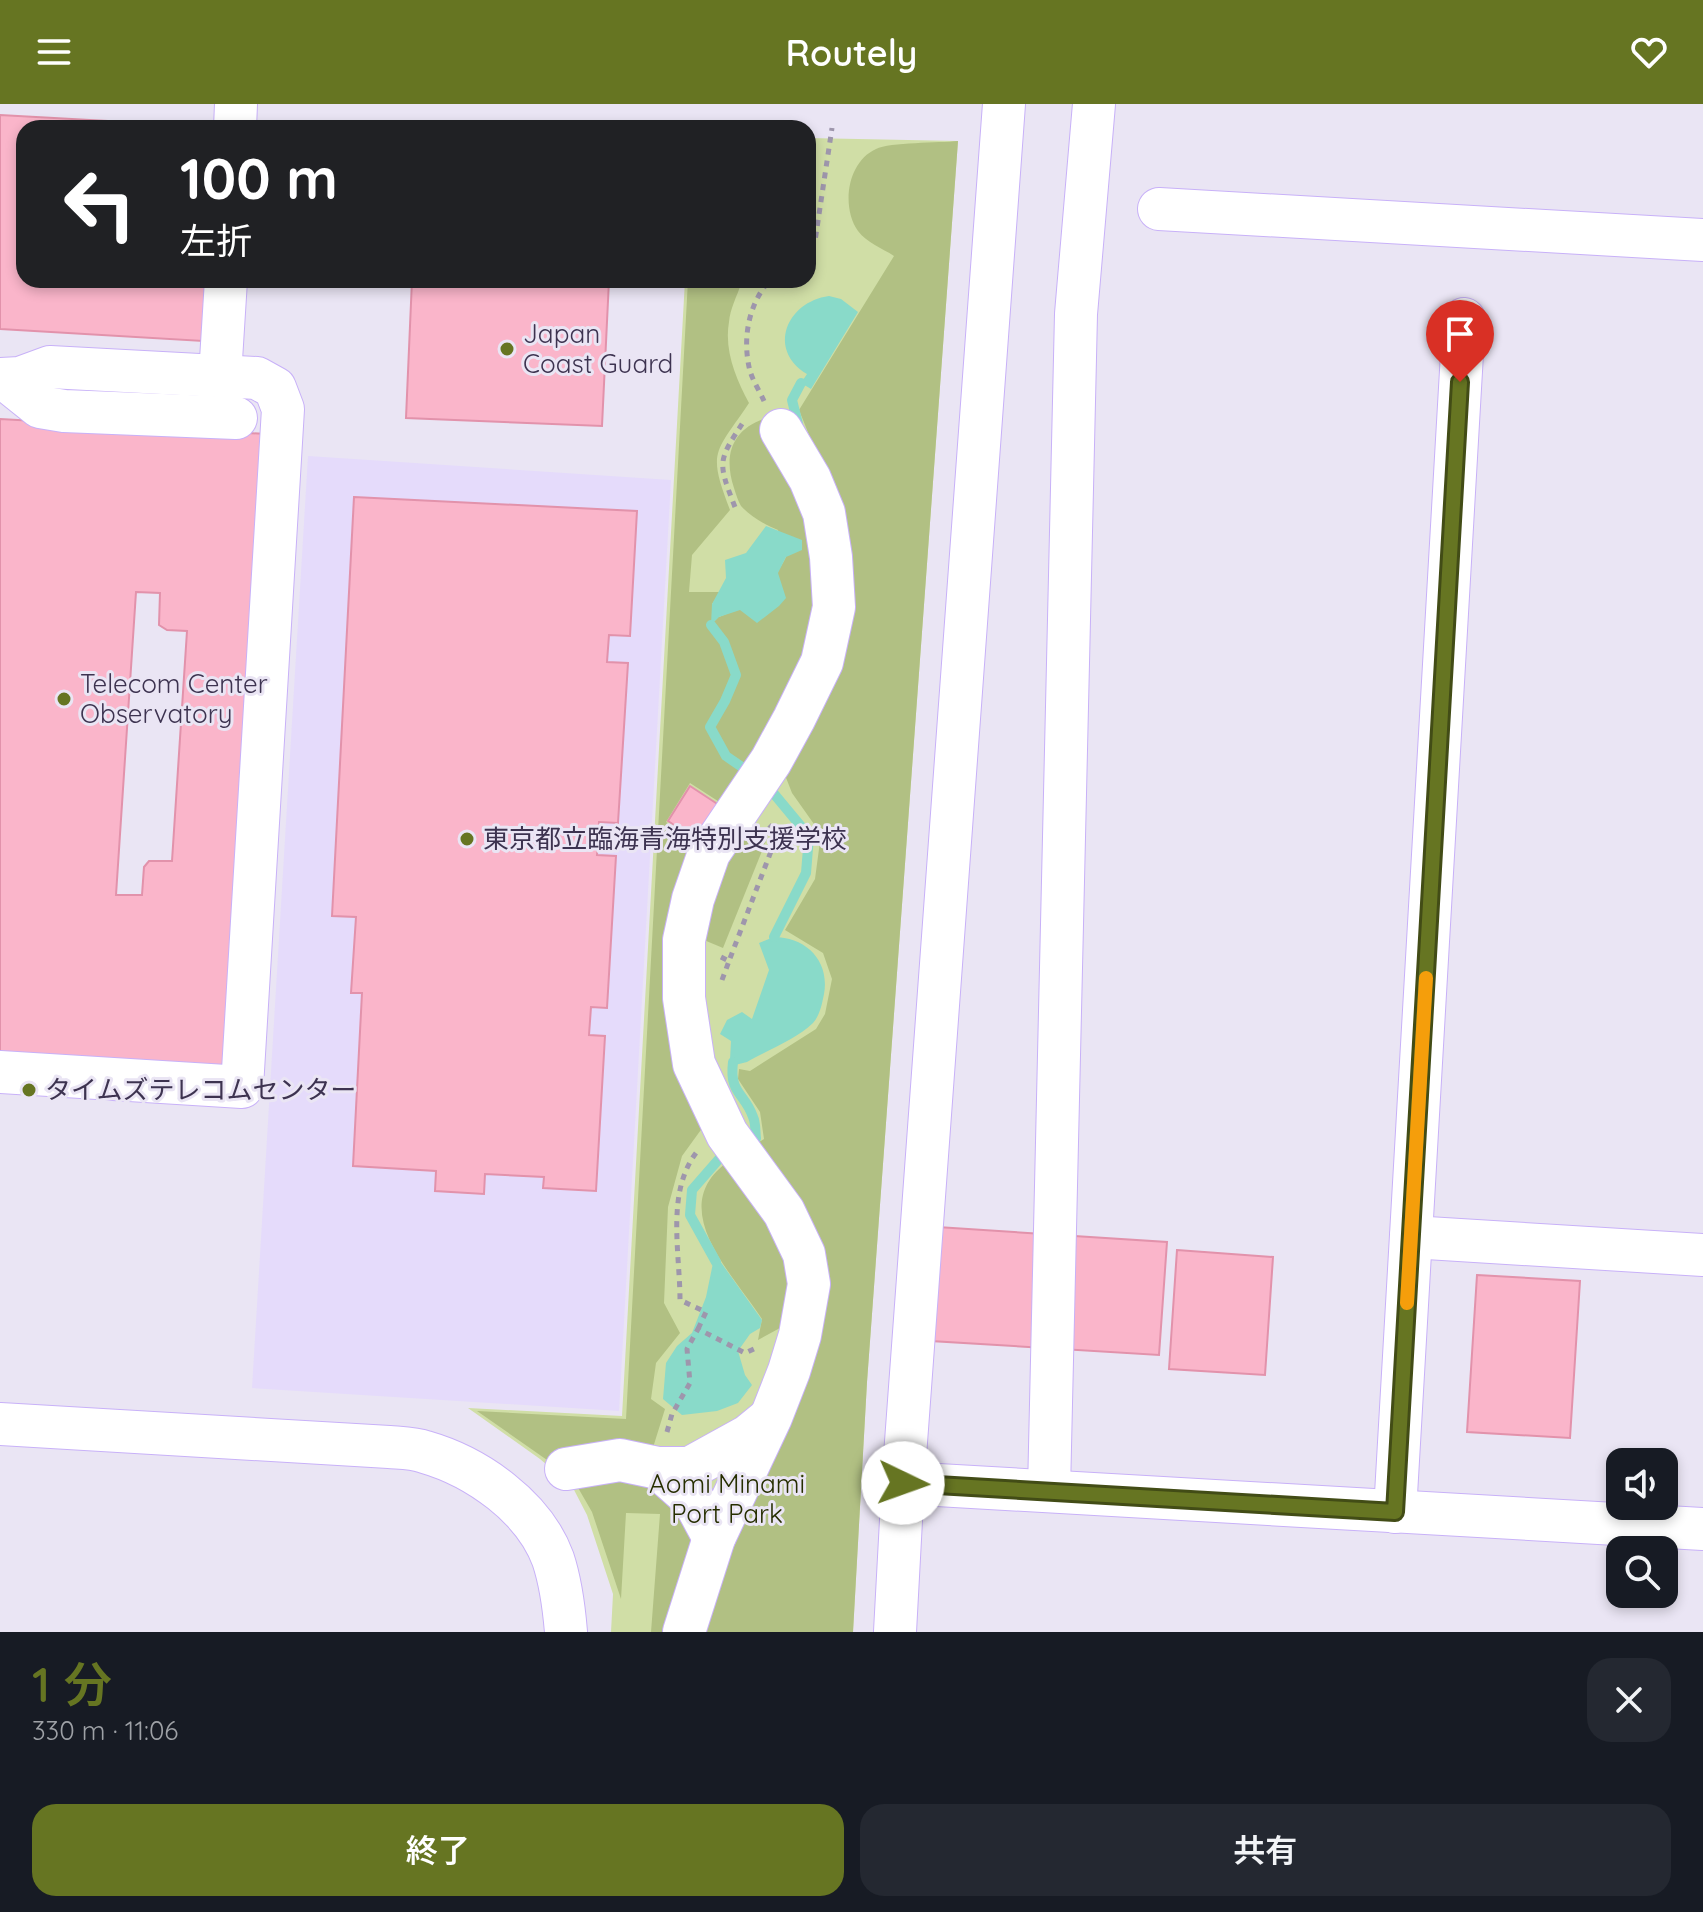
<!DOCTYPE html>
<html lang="ja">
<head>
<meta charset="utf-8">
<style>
  :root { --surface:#171b24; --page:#242831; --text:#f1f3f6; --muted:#9ea1a6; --accent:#667522 }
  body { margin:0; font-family:Quicksand,"Noto Sans JP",sans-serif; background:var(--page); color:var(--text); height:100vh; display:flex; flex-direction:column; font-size:30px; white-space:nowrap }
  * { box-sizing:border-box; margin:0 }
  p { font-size:26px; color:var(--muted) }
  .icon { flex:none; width:44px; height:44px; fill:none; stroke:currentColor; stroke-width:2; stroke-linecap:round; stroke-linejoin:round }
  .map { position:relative; height:1528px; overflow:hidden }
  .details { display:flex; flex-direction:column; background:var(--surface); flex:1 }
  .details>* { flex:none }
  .hud { position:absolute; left:16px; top:16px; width:800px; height:168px; border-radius:24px; box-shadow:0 4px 12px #0003; background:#202124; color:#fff; overflow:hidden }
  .tools { position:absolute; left:1606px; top:1344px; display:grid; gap:16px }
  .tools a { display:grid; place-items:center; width:72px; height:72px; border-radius:16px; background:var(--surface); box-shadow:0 4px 12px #0003; font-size:40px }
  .pin { position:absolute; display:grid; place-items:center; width:68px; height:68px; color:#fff; margin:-82px -34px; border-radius:50% 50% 50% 0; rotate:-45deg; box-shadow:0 0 8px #0007 }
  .pin .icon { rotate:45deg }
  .me { position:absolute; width:88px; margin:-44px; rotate:93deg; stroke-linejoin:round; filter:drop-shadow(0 0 6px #0008) }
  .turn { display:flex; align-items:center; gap:28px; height:168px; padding:0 32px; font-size:36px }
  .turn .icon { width:104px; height:104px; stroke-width:2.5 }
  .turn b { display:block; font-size:56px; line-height:68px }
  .round { display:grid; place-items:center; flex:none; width:84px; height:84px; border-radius:24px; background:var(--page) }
  .overview { display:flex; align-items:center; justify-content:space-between; height:136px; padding:0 32px }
  h1 { font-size:48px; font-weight:600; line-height:60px; color:var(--accent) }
  .action { display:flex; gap:16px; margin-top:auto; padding:16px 32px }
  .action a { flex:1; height:92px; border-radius:24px; background:var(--accent); color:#fff; font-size:32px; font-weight:600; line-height:92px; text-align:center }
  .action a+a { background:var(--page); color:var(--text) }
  header { display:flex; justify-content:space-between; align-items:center; height:104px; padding:0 32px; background:var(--accent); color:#fff; font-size:36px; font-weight:600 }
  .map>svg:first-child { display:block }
</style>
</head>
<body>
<header><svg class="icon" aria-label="menu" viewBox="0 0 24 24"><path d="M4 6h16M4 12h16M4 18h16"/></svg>Routely<svg class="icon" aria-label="heart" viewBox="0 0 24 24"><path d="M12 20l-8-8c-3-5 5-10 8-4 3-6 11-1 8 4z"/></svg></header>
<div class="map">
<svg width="1703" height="1528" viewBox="0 0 1703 1528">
  <rect width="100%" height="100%" fill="#eae5f4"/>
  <path fill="#e5dbfb" d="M308,352l363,24 -52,931 -367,-23z"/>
  <path fill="#d0dea6" d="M808,34l150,3 -91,1241 -14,250h-242l2,-38 -26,-79 -15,-29 -32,-27 -72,-51 154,8 63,-1136h123z"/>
  <g fill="#b1c083">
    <path d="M958,37l-91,1241 -14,250h-159l124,-349 -73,-132 19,-12 -4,-27 -22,-33 1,-10 11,2 66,-42 9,-15 7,-35 -9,-26 -38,-23 30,-51 6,-45 -29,-41 -9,-23 22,-39 19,-259 -25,-62 95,-154c-12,-8 -27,-13 -36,-25 -17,-24 -11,-69 18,-82 14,-7 63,-6 82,-8z"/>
    <path d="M688,176h57l-4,4c-4,12 -11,25 -12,38 -5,28 7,57 20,81 -34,51 -42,47 -19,107l-38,45 -3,37h32l-9,12 7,13c28,-10 54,-33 67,-60l-8,-27c-13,-5 -28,-14 -37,-24 -3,-5 -5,-12 -7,-18 -11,-33 -2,-59 32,-70l36,65 19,129 -18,62 -79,131 -34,-22 -24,39 34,22 3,283 -21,29 -14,51 -4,96 16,30 -24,30 -5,36 14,10 -14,45 -49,-6 -55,12 -70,-49 149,8z"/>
    <path d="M742,712l26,20 -45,112 -31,-13z"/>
    <path d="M729,1057l43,68 15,32 4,61 -33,18 4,-21c-29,-45 -99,-112 -33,-158z"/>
    <path d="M629,1372c12,5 30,10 39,19 44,40 22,90 6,137h-23l9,-118 -34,-1 -5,86 -29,-87 -15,-26z"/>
  </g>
  <g fill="#89dac9">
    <path d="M829,192l12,3 17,13 -47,77 -10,-6 6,-9c-40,-24 -21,-72 22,-78z"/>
    <path d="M766,422l36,14v10l-16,7 -8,16 8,25 -7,8 -22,17 -17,-13 -21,7 -8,8 1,-21 14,-26 -1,-18 21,-7z"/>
    <path d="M774,833c32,0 56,24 50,57 -2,10 -4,21 -11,29 -15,15 -47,28 -66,39l-12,3 -5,-5 1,-19 -11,-7 7,-14 15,-8 10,7 17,-49 -10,-27z"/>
    <path d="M720,1157l42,59 -2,8 -10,6 -12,17 7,24 7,10 -14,18 -21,8 -35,4 -19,-16 3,-36 11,-17 15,-13 14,-36 7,-34z"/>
  </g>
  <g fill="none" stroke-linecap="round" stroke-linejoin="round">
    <g stroke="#89dac9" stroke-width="10">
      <path d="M798,320l-6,-24 9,-17"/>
      <path d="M711,521l13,17 12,33 -11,26 -15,26 16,29 26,18"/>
      <path d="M765,679l44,53 -3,37 -32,64"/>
      <path d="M733,958c-4,32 12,31 20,55 3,6 2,15 3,21l-10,6"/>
      <path d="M716,1158l-26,-47 2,-25 27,-31 9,-5"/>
    </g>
  </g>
  <g fill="#fab5ca" stroke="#e292ab" stroke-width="2" fill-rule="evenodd">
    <path d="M0,11l216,12 -192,1v152h183l-4,61 -203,-12z"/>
    <path d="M412,176h197l-7,146 -196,-8z"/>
    <path d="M0,315l266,15 -39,632 -227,-13zM136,488l24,1 -1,32 8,5 20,1 -15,230h-23l-5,6 -2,28h-26z"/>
    <path d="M354,393l283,14 -7,125 -21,-1 -2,27 21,1 -10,160 -19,-1 -2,33 19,1 -9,152 -16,-1 -2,28 16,1 -9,155 -53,-3 1,-11 -59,-3 -1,20 -49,-3 1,-20 -83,-5 9,-173h-11l5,-76 -24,-1z"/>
    <path d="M690,682l32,21 -22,35 -32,-21z"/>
    <path d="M922,1122l245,16 -8,113 -245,-15z"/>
    <path d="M1177,1146l96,7 -8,118 -96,-6z"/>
    <path d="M1477,1171l103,6 -10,157 -103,-6z"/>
  </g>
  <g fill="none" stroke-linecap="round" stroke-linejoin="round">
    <g stroke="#c8b1f8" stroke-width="44">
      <g id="minor">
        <path d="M235,24l1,-24"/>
        <path d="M1159,105l544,31"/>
        <path d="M220,272l6,-96"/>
        <path d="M0,275l20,-1 30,-11 207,11 18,10 8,21 -41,678 -242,-15"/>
        <path d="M5,275l35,28 24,4 172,7"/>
        <path d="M1411,1133l292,18"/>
        <path d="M0,1320l389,23c12,1 25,1 36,5 52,15 109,55 128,107 8,24 11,49 13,73"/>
        <path d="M566,1365l54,-9 38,8"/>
        <path d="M903,1379l800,46"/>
        <path d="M1049,1387l27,-1177 18,-210"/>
        <path d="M1395,1408l69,-1193"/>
        <path d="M714,1434l-21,-39 -35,-31h32l58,-32 22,-18"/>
        <path d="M684,1528l30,-94 57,-121 18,-46 11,-36 9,-51 -5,-30 -20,-42 -57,-78 -33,-70 -10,-66v-58l9,-41 16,-46 62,-92 23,-42 28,-57 12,-55 -3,-50 -7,-44 -14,-34 -29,-49"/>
        <path d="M895,1528l8,-149 101,-1379"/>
      </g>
    </g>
    <g stroke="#9e96ac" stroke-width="5" stroke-dasharray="6 6" stroke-linecap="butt">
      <path d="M808,142l7,-5 17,-113"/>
      <path d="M764,297c-4,-9 -11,-20 -14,-30 -8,-31 -2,-67 20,-91"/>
      <path d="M735,403c-18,-46 -17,-46 9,-86"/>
      <path d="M721,853l8,4 49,-128 -9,-8"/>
      <path d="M722,876l7,-19"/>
      <path d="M696,1049c-30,40 -16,100 -16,147l26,12 -8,17"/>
      <path d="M667,1328l5,-18 18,-31 -3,-34 11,-20 47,24 13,-6"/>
    </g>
    <use href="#minor" stroke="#fff" stroke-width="42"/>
  </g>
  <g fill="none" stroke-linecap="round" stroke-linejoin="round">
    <g stroke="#424c16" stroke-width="20">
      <path id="route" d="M903,1379l492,29 65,-1130"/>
    </g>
    <use href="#route" stroke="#667522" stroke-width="14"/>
    <path stroke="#f59e0b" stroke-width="14" d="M1407,1199l19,-325"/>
  </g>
  <g fill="#667522" stroke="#eae5f4" stroke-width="3">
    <circle cx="507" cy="245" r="8"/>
    <circle cx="64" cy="595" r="8"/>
    <circle cx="467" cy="735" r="8"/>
    <circle cx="29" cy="986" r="8"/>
  </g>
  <g text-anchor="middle" stroke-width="6" stroke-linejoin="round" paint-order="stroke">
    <g font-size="26" fill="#3d3350" stroke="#eae5f4" text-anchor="start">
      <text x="523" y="239">Japan<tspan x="523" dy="30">Coast Guard</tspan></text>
      <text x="80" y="589">Telecom Center<tspan x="80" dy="30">Observatory</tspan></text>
      <text x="483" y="744">東京都立臨海青海特別支援学校</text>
      <text x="45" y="995">タイムズテレコムセンター</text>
    </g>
    <g font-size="26" fill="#262e00" stroke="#eae5f4">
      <text x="727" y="1389">Aomi Minami<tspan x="727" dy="30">Port Park</tspan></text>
    </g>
  </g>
</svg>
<div class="tools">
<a><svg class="icon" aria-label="sound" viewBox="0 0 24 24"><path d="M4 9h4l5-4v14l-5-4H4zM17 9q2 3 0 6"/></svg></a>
<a><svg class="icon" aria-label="search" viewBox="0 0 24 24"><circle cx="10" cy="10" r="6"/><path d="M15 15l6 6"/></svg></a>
</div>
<div class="pin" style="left:1460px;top:278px;background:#d93025"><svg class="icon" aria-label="arrive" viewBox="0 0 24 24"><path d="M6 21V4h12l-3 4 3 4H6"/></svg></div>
<svg class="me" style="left:903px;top:1379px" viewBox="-20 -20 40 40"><circle r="19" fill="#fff"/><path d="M0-13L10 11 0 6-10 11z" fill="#667522"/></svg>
<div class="hud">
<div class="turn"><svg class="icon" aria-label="left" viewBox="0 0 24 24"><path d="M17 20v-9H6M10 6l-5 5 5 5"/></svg><div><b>100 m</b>左折</div></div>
</div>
</div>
<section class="details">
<div class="overview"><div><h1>1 分</h1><p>330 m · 11:06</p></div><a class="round"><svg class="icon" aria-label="close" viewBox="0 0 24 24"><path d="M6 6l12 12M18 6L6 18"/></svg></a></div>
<div class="action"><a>終了</a><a>共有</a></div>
</section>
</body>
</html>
